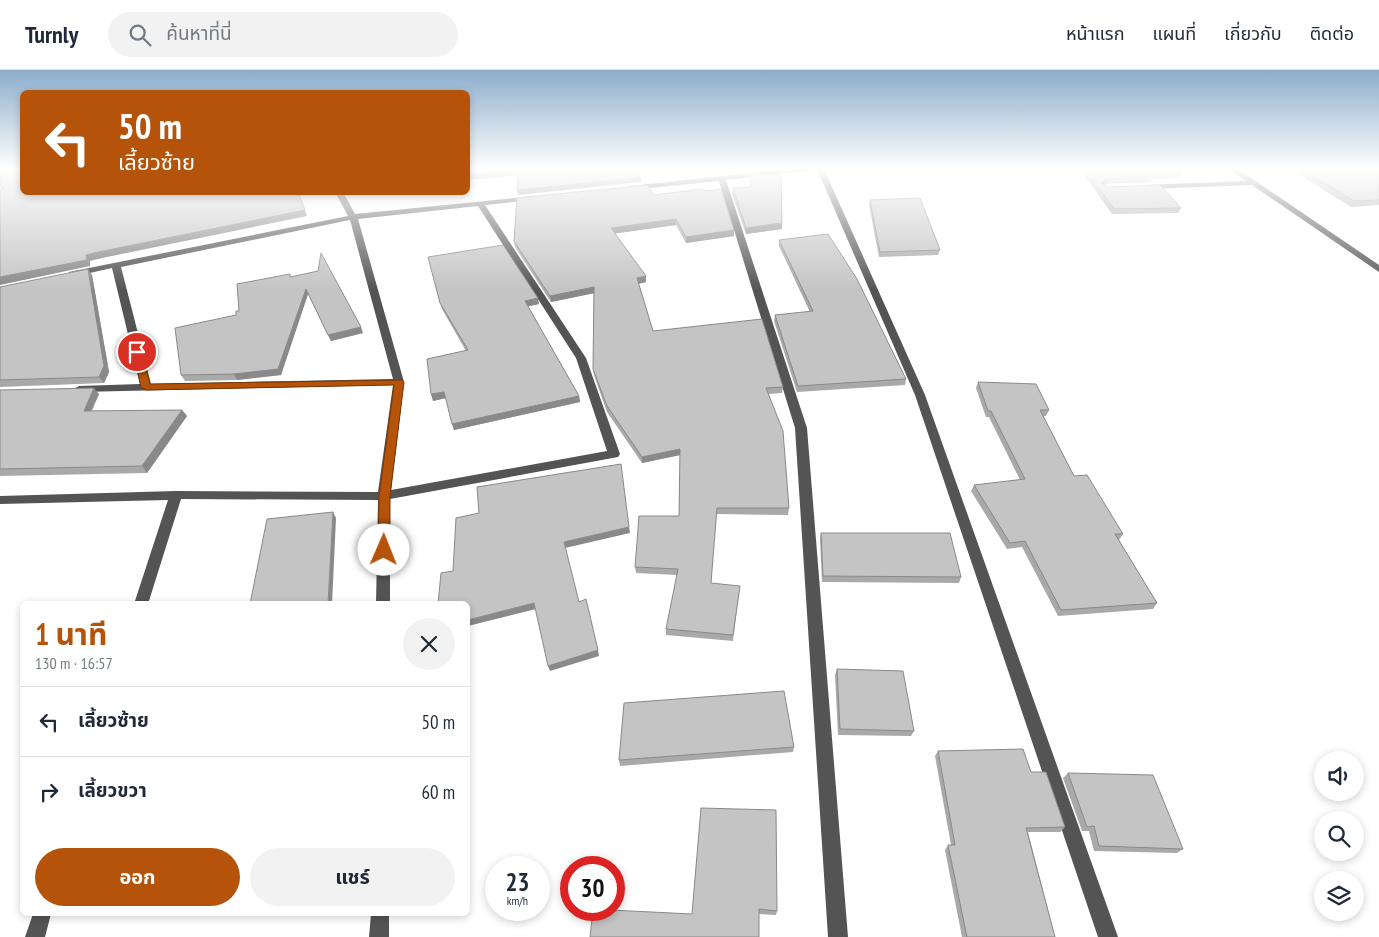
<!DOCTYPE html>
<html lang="th">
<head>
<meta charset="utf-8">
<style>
  :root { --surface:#fff; --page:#f2f2f3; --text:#1f2937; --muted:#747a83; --line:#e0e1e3; --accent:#b45309 }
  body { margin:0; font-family:"PT Sans Narrow","Noto Sans Thai",sans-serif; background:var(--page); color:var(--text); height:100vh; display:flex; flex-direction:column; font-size:19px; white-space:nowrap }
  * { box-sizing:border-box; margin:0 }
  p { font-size:16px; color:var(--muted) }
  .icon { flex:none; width:28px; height:28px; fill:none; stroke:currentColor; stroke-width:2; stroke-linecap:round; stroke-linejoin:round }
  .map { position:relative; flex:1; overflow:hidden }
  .details { position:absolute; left:20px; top:531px; width:450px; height:315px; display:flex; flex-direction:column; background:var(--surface); border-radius:8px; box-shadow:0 2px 8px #0003 }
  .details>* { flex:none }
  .guide { position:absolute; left:20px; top:20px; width:450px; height:105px; border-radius:8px; box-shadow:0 2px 8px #0003; background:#b45309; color:#fff; overflow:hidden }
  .fabs { position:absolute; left:1314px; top:681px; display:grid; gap:10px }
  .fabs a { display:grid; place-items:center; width:50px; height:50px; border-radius:50%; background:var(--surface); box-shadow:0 2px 8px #0003; font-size:25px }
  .speed { position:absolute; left:485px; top:786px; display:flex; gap:10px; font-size:25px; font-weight:700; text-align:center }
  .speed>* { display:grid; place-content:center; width:65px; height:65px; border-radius:50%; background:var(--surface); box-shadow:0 2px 8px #0003; line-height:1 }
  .speed small { font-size:12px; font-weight:400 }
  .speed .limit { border:8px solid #d22; background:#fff; color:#111 }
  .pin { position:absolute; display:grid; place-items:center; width:42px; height:42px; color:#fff; margin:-21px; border:2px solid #fff; border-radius:50%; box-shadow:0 1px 5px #0007 }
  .me { position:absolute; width:55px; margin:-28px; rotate:1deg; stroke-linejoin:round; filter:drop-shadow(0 0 4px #0008) }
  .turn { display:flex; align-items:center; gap:18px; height:105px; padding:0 15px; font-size:22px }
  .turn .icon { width:65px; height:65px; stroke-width:2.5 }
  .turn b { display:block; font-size:35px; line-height:42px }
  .round { display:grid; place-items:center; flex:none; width:52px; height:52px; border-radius:26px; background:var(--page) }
  .summary { display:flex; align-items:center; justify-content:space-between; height:85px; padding:0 15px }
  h1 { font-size:30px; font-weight:700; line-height:38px; color:var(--accent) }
  .action { display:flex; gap:10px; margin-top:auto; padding:10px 15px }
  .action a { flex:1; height:58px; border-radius:30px; background:var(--accent); color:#fff; font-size:20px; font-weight:700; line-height:58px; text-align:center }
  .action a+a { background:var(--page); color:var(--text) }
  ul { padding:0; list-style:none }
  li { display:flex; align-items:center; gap:15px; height:70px; padding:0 15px; border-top:1px solid var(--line) }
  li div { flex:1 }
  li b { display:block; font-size:19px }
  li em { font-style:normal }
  header { display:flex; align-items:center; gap:30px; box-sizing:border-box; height:70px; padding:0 25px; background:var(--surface); border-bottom:1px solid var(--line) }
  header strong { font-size:24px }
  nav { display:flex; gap:28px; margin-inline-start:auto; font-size:18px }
  .search { width:350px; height:45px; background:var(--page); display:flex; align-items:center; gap:12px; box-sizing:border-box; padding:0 18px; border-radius:28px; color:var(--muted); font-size:19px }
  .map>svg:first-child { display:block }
</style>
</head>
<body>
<header>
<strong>Turnly</strong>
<div class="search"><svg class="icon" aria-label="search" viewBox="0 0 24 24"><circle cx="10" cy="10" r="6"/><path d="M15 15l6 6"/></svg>ค้นหาที่นี่</div>
<nav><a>หน้าแรก</a><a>แผนที่</a><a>เกี่ยวกับ</a><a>ติดต่อ</a></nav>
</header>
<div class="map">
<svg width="1379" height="867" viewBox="0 0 1379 867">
  <rect width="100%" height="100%" fill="#fff"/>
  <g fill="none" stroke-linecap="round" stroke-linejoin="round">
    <g fill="#545454" fill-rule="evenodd">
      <path d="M788,99h23l-4,2 -81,9 81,248 41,509h-20l-33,-509 -76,-247 -89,9 -4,-2 4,-2z"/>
      <path d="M817,99h7l101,226 193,542h-20l-183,-542z"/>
      <path d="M1229,99h9l141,96v7l-127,-87 -108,4 -4,-2 4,-2 102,-4z"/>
      <path d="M335,122h8l12,22 181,-18 1,2 -4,2 -48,5 101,153 34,96 -2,3 -228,42v105h-14l2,-104 -197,-1 -33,105h-14l34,-104 -168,4v-8l176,-5 202,1 15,-107 -314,7 -5,-3 5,-3 61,-2 -28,-116 -40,9 -3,-1v-4l279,-56zM478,136l98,152 31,93 -216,39 13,-108 -46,-163zM350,150l43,159 -242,5 -30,-117z"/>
      <path d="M33,844h18l-6,23h-20z"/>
      <path d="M371,844h18v23h-20z"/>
    </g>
  </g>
  <g fill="#a9a9a9">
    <path d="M1080,99h97l5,4 -2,5 -28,1 -1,3 -46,2 -1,1 3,2 74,21 -3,5 -66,1z"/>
    <path d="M1290,99h89v36l-28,2z"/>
    <path d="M750,104l32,49v6l-36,5 -14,-40 1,-6 17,-1z"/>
    <path d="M705,121l29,39v6l-48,7 -10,-18 -61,8 31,49 -8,2 15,47 130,56 -1,6 -13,1 20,114 -1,7 -72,-1 -5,69 28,9 -6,49 -67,-6v-6l11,-54 -41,-2 -1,-6 44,-51 1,-61 -38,8 -35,-51 -13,-37 -1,-6 1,-76 -43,9 -36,-55 -1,-6 140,-46z"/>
    <path d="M870,130l70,50 -2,5 -59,2 -10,-52z"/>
    <path d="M779,170l127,139 -1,6 -108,7 -23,-71 1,-6 35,-3 -31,-66z"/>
    <path d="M428,187l111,47 -11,2 51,90 1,6 -126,28 -8,-32 -13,3 33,-50 -24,-42z"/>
    <path d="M92,205l17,97 -5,11 -104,4v-100z"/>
    <path d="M291,207l72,56 -32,8 -23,-47 -27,81 -44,5 -52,1 -4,-6 58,-64z"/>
    <path d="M978,312l71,28 -3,6h-3l31,60 49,58 -4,6 38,63 -4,6 -95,7 -36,-69 -15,2 -36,-58 3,-6 46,-5 -31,-63h-3l-10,-29z"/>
    <path d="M0,320l99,4 -7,17 90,-1 5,6 -40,57 -147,3z"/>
    <path d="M821,463l140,44 -2,6 -137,-1 -2,-43z"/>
    <path d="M837,599l77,62 -3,5 -73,-1 -3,-60z"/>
    <path d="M794,677l-1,5 -173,14 -1,-6z"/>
    <path d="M938,681l93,21 34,55 -5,5h-32l27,105h-93l-17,-87 3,-5h3l-16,-89z"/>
    <path d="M1068,703l115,76 -6,4 -83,-2 -5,-20h-7l-19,-53z"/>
    <path d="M701,738l76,103 -1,4 -17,-1h-67z"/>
  </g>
  <g fill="#898989">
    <path d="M518,100l1,5 -51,5v-5z"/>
    <path d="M641,107v5l-123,13 -1,-5z"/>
    <path d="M1107,109l-2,5 -6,5 2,-6z"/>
    <path d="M305,140l2,6 -205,42 -12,3v5l-90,19v-8l98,-25z"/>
    <path d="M676,149v6l-64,9 -1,-6z"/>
    <path d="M782,153v6l-36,5v-6z"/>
    <path d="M734,160v6l-48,7v-6z"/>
    <path d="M88,199l4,6 17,97 -5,11 -5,-6z"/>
    <path d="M646,206v6l-9,2v-6z"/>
    <path d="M594,217l1,6 -44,9 -1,-6z"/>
    <path d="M306,219l2,5 -27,81 -44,5 -3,-6z"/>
    <path d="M538,228l1,6 -13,3 -1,-6z"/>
    <path d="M361,257l2,6 -32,8 -3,-6z"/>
    <path d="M94,318l5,6 -11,23 -4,-6z"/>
    <path d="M444,322l2,6 -13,3 -2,-7z"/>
    <path d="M579,326l1,6 -126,28 -2,-6z"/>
    <path d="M182,340l5,6 -40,57 -5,-7z"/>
    <path d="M680,379v6l-38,8v-6z"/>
    <path d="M333,442l3,6 -4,86h-4z"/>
    <path d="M629,457l1,6 -65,15 -1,-6z"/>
    <path d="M534,533l2,6 -68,17v-6z"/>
    <path d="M598,580l1,6 -49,15 -2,-5z"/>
  </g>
  <g fill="#c4c4c4" stroke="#898989">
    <path d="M0,99h22v23h276l7,18 -207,42 -12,3 1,5 -87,17v-87l3,-2 -3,-2z"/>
    <path d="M468,99h166l7,8 -124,13 1,-20 -50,5z"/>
    <path d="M1085,99h92l5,4 -32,1 3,3 -46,2 -6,4 6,4 53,-2 21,23 -67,1z"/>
    <path d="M1301,99h78v31l-25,1z"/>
    <path d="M750,104l31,1 1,48 -36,5 -13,-40 18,-1z"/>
    <path d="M647,115l7,10 49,-6 2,2 16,-2 13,41 -48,7 -10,-18 -65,9 35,48 -9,2 16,53 109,-12 21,68 -17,1 17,43 6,77h-72l-6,75 29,3 -7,49 -67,-6 12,-60 -43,-2 4,-51h40l1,-67 -38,8 -35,-51 -14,-37 1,-82 -44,9 -36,-55 3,-43z"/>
    <path d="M920,128l20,52 -60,2 -10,-52z"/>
    <path d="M828,164l29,45 49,100 -108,7 -23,-71 38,-4 -34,-71z"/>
    <path d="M503,175l35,53 -13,3 54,95 -127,28 -8,-32 -13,2 -4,-35 41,-9 -28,-47 -12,-46z"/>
    <path d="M321,183l40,74 -33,8 -22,-46 -28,80 -44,5 -53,1 -6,-47 61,-13v-4h3l-2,-27 53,-10v3l28,-6z"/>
    <path d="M88,199l16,97 -5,11 -99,3v-93z"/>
    <path d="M978,312l58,2 13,26h-9l34,66 13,-1 36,59h-8l42,69 -96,7 -36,-69 -15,2 -36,-58 51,-6 -34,-68h-3z"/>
    <path d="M94,318l-10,23 98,-1 -40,56 -142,3v-79z"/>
    <path d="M621,394l8,63 -65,15 15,60 7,-3 12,51 -50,16 -14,-63 -66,17v-16h-30l3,-31 12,-2 3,-53 23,-5 -2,-26z"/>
    <path d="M333,442l-5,92h-78l17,-85z"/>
    <path d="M821,463h129l11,44 -138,-1z"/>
    <path d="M837,599l66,2 11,60 -74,-2z"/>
    <path d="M784,621l10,56 -175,13 5,-57z"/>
    <path d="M1023,679l8,23h15l19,55 -39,1 29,109h-88l-19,-92h7l-17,-94z"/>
    <path d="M1068,703l85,2 30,74 -84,-3 -5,-20 -7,1z"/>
    <path d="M701,738l75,2 1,101 -18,-2v28h-169l3,-27h18l81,4z"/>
  </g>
  <linearGradient id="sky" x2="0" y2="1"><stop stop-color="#8cadcc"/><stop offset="0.45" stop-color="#fff"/><stop offset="1" stop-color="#fff" stop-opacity="0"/></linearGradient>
  <rect width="1379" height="220" fill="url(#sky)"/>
  <path fill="#b45309" stroke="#753606" d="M137,279l5,3 8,32 252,-4 2,2 -14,114v54l-2,3h-9l-1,-3 1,-54 15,-111 -248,5 -5,-3 -8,-35z"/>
</svg>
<div class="fabs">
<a><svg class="icon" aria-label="sound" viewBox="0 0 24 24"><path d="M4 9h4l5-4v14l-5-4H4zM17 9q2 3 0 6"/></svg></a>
<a><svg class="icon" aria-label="search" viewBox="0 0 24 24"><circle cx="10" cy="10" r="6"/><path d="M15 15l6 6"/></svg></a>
<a><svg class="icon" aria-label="layers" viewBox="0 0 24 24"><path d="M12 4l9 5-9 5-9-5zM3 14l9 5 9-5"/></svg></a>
</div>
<div class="speed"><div>23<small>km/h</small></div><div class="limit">30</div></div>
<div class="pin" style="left:137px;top:282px;background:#d93025"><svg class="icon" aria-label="arrive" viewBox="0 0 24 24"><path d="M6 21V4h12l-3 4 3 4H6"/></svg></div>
<svg class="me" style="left:384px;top:480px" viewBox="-20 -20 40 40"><circle r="19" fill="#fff"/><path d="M0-13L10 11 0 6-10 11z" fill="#b45309"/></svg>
<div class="guide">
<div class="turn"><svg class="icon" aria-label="left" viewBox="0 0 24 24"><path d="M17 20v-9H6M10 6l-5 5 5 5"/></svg><div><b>50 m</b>เลี้ยวซ้าย</div></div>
</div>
<section class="details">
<div class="summary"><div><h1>1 นาที</h1><p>130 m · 16:57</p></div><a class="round"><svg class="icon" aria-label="close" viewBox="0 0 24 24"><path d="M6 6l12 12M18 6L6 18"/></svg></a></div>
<ul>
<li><svg class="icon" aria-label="left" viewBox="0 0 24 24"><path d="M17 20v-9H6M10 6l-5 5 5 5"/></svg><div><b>เลี้ยวซ้าย</b></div><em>50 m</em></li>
<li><svg class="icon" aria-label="right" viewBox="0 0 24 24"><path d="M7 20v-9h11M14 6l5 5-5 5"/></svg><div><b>เลี้ยวขวา</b></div><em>60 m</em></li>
</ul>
<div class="action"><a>ออก</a><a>แชร์</a></div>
</section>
</div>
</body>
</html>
